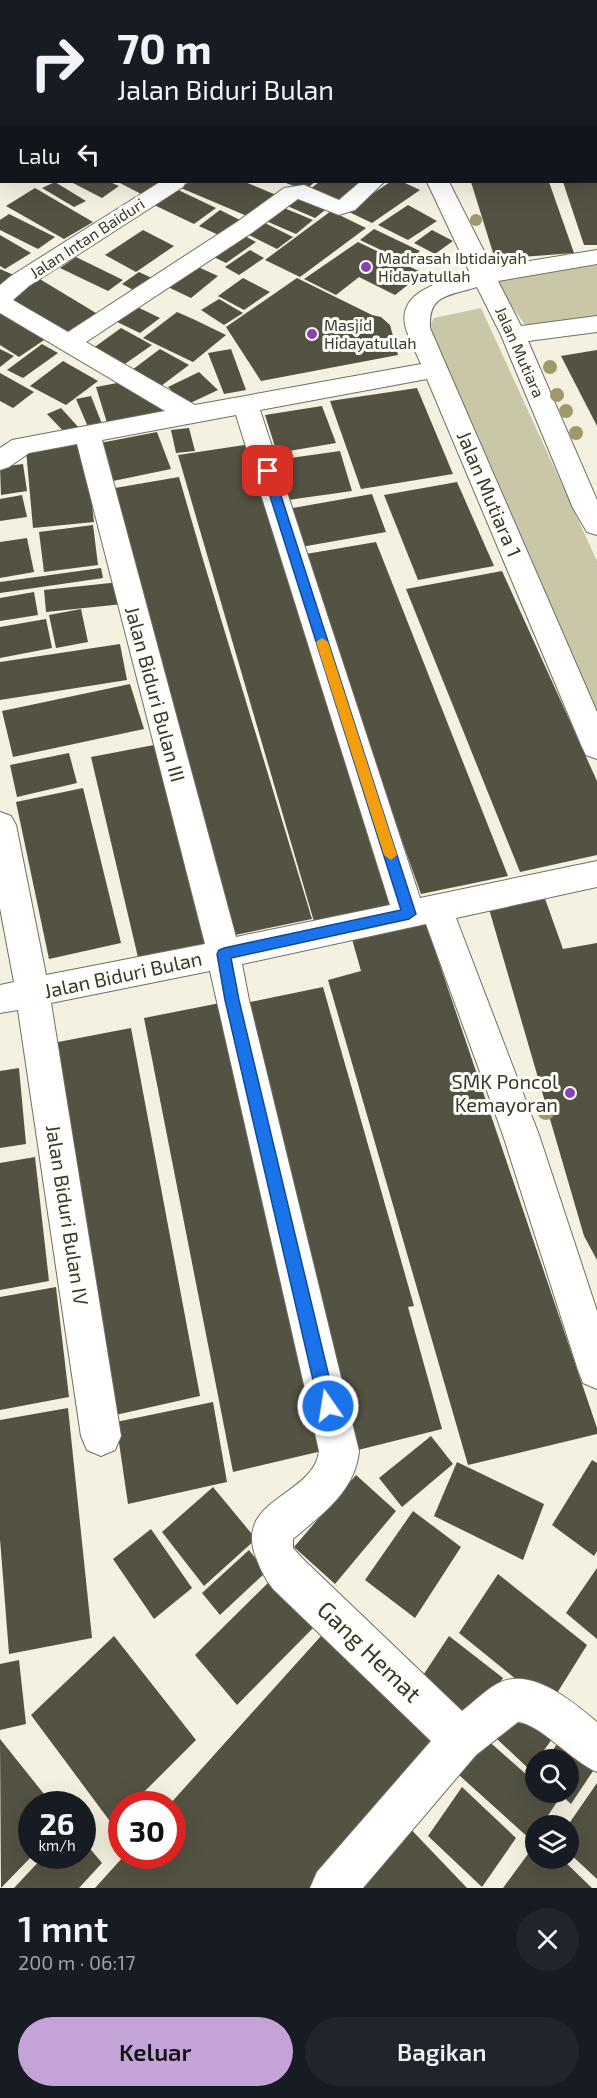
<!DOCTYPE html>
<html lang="id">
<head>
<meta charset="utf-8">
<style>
  :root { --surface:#171b24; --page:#20242c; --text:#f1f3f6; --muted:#9ea1a6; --accent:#c3a3d8 }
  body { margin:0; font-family:"Exo 2",sans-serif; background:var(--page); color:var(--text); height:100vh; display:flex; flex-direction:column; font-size:22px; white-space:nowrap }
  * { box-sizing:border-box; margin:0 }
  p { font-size:20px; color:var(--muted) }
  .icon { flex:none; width:33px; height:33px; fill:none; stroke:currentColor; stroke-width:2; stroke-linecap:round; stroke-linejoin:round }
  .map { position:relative; height:1888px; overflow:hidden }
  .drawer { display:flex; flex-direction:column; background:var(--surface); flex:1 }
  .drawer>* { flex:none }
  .top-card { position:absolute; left:0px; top:0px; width:597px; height:183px; box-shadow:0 6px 24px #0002; background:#171b24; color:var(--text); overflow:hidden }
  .controls { position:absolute; left:525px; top:1749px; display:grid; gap:12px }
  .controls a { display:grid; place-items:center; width:54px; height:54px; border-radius:50%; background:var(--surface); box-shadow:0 6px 24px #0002; font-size:30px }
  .speed { position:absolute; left:18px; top:1791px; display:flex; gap:12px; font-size:30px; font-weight:700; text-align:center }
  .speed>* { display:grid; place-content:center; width:78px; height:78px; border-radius:50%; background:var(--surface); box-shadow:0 6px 24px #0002; line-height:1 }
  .speed small { font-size:15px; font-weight:400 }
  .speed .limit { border:9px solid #d22; background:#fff; color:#111 }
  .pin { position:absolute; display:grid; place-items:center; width:51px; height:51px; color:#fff; margin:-26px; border-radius:12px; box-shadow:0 3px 9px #0006 }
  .me { position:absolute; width:66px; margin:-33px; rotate:347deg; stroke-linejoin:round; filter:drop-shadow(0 0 4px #0008) }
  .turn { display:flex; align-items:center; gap:21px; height:126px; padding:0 18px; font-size:27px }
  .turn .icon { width:78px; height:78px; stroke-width:2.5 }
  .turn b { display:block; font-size:42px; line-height:51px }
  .then { display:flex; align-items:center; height:57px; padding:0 18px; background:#0003; gap:12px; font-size:22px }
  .round { display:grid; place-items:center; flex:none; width:63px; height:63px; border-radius:32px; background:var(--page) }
  .head { display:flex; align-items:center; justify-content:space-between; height:102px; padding:0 18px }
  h1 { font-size:36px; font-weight:600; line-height:45px }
  .cta { display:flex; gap:12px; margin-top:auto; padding:12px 18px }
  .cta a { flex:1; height:69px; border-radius:36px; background:var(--accent); color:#111; font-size:24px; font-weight:600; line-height:69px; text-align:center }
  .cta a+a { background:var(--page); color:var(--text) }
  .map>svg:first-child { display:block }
</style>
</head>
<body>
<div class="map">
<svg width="597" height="1888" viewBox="0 0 597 1888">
  <rect width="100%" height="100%" fill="#f4f1e0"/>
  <g fill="#cac7a8">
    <path d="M597,261v56l-71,9 -33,-46z"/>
    <path d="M481,308l116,253v152l-178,-371 15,-24z"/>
  </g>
  <g fill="#545243">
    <path d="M55,182l31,19 -12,6 -32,-19z"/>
    <path d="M71,182h39l9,4 -17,12z"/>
    <path d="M118,182h46l-21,13z"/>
    <path d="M189,182h56l36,15 -27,22 -73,-31z"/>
    <path d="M283,182h32l-10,8z"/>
    <path d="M319,182h37l4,1 -24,19 -27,-12z"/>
    <path d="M390,182h13l17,8 -48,33 -25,-12z"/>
    <path d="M471,182h78l25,71 -79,6z"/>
    <path d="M563,182h34v63h-13z"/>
    <path d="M35,188l58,34 -29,17 -58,-33z"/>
    <path d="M174,188l42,20 -22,16 -42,-20z"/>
    <path d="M299,194l30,13 -14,11 -30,-13z"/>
    <path d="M408,205l29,16 -29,19 -30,-15z"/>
    <path d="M284,208l29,12 -17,14 -30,-13z"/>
    <path d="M220,210l24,12 -21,15 -24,-11z"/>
    <path d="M331,211l35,17 -66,49 -35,-17z"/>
    <path d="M9,214l46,23 -17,12 -38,-19v-10z"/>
    <path d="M263,222l30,15 -16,12 -30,-15z"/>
    <path d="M374,229l46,22 -14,11 -46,-22z"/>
    <path d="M143,230l31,16 -38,26 -31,-17z"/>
    <path d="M432,230l21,11 -18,13 -21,-11z"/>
    <path d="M241,234l15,8 -30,21 -16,-8z"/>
    <path d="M0,235l31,18 -26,16 -5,-3z"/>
    <path d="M358,242l65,31 -28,22 -36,-18 -23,18 -32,-16z"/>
    <path d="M250,250l14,8 -25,17 -14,-8z"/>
    <path d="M76,257l47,23 -15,11 -48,-23z"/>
    <path d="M196,266l22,10 -27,22 -23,-11z"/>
    <path d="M0,269l16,7 -16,12z"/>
    <path d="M139,272l17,8 -17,13 -17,-9z"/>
    <path d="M38,278l63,38 -34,21 -63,-39z"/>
    <path d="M243,278l27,14 -26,18 -26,-14z"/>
    <path d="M297,278l75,37 9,2 9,8 8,30 -137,26 -35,-54z"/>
    <path d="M219,299l24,14 -19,12 -23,-15z"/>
    <path d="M129,303l31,15 -20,15 -31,-15z"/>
    <path d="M0,307l50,29 -31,21 -19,-12z"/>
    <path d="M177,312l16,7 33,16 -33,27 -50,-24z"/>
    <path d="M121,328l31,17 -30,21 -30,-17z"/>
    <path d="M42,344l16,9 -35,25 -16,-8z"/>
    <path d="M0,349l14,7 -14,11z"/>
    <path d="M160,349l29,16 -28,21 -29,-16z"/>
    <path d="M231,349l15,41 -22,4 -16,-41z"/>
    <path d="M597,350v76l-36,-70z"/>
    <path d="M63,361l35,20 -32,24 -36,-19z"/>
    <path d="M199,372l19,18 -32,15 -18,-18z"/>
    <path d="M0,373l34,19 -21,16 -13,-7z"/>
    <path d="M128,381l43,27 -63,18 -12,-39z"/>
    <path d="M417,388l36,86 -92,15 -31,-88z"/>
    <path d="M91,396l11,28 -14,3 -12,-28z"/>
    <path d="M322,406l14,37 -59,10 -12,-38z"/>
    <path d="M61,408l19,21 -13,6 -20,-21z"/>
    <path d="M189,428l6,23 -19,2 -5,-23z"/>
    <path d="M157,432l14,37 -58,12 -13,-38z"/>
    <path d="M85,444l9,78 -61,6 -7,-78z"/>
    <path d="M251,444l153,463 -89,18 -137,-470z"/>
    <path d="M340,451l12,40 -64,9 -12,-40z"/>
    <path d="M23,464l4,27 -26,4 -1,-28z"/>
    <path d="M179,477l25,86 108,356 -77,16 -120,-447z"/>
    <path d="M457,482l37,84 -76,14 -34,-85z"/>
    <path d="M372,494l14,38 -85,15 -14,-38z"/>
    <path d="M22,495l5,22 -27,4v-22z"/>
    <path d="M93,525l5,40 -54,7 -5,-40z"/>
    <path d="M27,538l7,34 -34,6v-36z"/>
    <path d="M376,542l132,334 -87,18 -121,-339z"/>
    <path d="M101,568l2,10 -103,15v-11z"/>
    <path d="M502,571l95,210v74l-77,17 -114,-283z"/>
    <path d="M120,582l3,22 -77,8 -2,-22z"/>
    <path d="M34,592l4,23 -38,6v-23z"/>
    <path d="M81,609l7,33 -32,6 -7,-33z"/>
    <path d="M46,619l6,29 -52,10v-31z"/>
    <path d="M120,644l7,36 -127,20v-38z"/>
    <path d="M130,684l14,45 -131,28 -11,-46z"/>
    <path d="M154,745l55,207 -69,14 -49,-209z"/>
    <path d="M69,753l8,30 -60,14 -7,-32z"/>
    <path d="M83,788l38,155 -72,16 -33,-157z"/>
    <path d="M544,896l19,53 34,-6v317l-13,-24 -95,-327z"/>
    <path d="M425,921l172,507v6l-129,31 -140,-485 33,-9 -9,-32z"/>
    <path d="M323,987l91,319 -6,1 34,122 -84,21 -113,-447z"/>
    <path d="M220,1003l102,448 -89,21 -89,-454z"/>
    <path d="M131,1028l69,368 -89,20 -58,-373z"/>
    <path d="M19,1068l7,76 -26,4v-77z"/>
    <path d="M35,1157l14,124 -49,9v-127z"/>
    <path d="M56,1287l13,110 -69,13v-113z"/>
    <path d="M213,1402l14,80 -99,22 -12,-82z"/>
    <path d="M68,1408l24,230 -83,16 -9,-115v-119z"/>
    <path d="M431,1436l22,28 -51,43 -23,-29z"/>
    <path d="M592,1460l5,3v88l-3,5 -42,-31z"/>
    <path d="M457,1462l87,42 -21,56 -89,-44z"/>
    <path d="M356,1475l40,36 -61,73 -41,-37z"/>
    <path d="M213,1487l43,52 -52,47 -42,-54z"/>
    <path d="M413,1511l48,36 -46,71 -50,-38z"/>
    <path d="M151,1529l41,59 -38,31 -41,-60z"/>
    <path d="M249,1550l17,22 -46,43 -18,-22z"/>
    <path d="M597,1568v71l-31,-26z"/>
    <path d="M498,1574l89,71 -38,61 -90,-73z"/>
    <path d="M276,1575l42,48 -81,82 -42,-50z"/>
    <path d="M330,1626l107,111 -125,151h-217l29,-32h48v-52h-2z"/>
    <path d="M114,1636l82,104 -64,64h-10v11l-10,9 -81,-109z"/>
    <path d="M449,1636l54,42 -29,45 -54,-43z"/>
    <path d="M19,1660l7,64 -26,6v-66z"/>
    <path d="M518,1709l34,30 -22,31 -33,-31z"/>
    <path d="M564,1734l33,31 -26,39 -13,-12h10v-32h-22z"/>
    <path d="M485,1738l51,45v9h11l10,10 -16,24h-5v7l-5,7 -72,-65z"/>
    <path d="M0,1739l52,65h-20v52l-31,32z"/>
    <path d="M597,1783v96l-29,-27v-27z"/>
    <path d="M462,1787l54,51 -34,49 -54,-51z"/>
    <path d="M403,1821l64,67h-115z"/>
    <path d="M82,1839l20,24 -23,25h-65l30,-32h38z"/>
    <path d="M536,1843v15h25l31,30h-89z"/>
  </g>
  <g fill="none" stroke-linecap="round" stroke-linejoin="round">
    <g stroke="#716f60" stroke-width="2">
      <g id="minor">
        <path d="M84,0h22l1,2h-22z"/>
        <path d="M329,0h22l1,2h-22z"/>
        <path d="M434,0h21l-22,2z"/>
        <path d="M588,0h9v9l-1,-7h-9z"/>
        <rect x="0" y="83" width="2" height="13"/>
        <path d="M160,182h26l-3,5 -154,99 -16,14 55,32 169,-110 47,-34 20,-3 35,15 21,-18h24l-29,28 -16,5 -41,-16 -45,33 -167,110 109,63 226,-41c-5,-11 -11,-23 -15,-35 -11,-39 37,-47 64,-56l-43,-91h22l43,85 105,-17v14l-99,17 23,45 76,-10v16l-69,9 69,159v35l-10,-3 -14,-24 -72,-173 -24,-48c-28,9 -49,7 -47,41l167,384v47l-11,-4 -4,-8 -155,-368 -167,31 160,488 177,-37v26l-141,31 83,217 58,176v78l-14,-6 -5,-13 -75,-235 -77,-211 -184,40 7,36 110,451c-4,41 -37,63 -66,88v9l10,11 159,152c11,-8 21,-19 33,-26 34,-21 77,16 102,37v50c-26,-11 -57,-48 -79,-50l-42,33 -113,133h-53l7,-16 114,-131 -158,-152c-7,-9 -12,-18 -16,-29 -26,-62 57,-63 62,-109l-109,-480 -159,32 70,433 -6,14 -14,6 -14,-6 -6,-14 -63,-426 -18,3v-28l14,-3 -14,-74v-96l11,4 5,9 30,150 159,-31 -128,-500 -48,9 -20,14 -9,3v-22l12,-8 153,-29 -165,-98v-28l11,-9zM236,415l154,490 -154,32 -134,-497z"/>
      </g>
    </g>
    <use href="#minor" fill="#fff" fill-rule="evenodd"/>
  </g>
  <g fill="#9f9969">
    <circle cx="476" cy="220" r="6"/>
    <circle cx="550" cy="367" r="7"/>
    <circle cx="557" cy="395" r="7"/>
    <circle cx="566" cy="411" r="7"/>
    <circle cx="576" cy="433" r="7"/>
    <circle cx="546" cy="1111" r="9"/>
  </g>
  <path fill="#1a73e8" stroke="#114b97" stroke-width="1.5" d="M268,467l5,4 143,443 -7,5 -178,39 8,42 97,406 -3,6 -5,2 -6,-2 -3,-6 -94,-406 -8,-46 2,-4 5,-2 177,-38 -139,-439z"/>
  <path fill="#f59e0b" d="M322,638l6,4 69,213 -6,5 -7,-5 -68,-213z"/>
  <g fill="#8a41b3" stroke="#fffef7" stroke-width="2">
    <circle cx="366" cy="267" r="6"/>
    <circle cx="312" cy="334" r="6"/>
    <circle cx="570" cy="1093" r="6"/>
  </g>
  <g text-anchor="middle" stroke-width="6" stroke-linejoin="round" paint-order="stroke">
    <g font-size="16" fill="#383731" stroke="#fffef7">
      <text transform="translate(87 238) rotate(-33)" y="6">Jalan Intan Baiduri</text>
      <text transform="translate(520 352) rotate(66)" y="6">Jalan Mutiara</text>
    </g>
    <g font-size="16" fill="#383731" stroke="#fffef7" text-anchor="start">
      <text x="378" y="264">Madrasah Ibtidaiyah<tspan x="378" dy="18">Hidayatullah</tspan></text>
      <text x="324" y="331">Masjid<tspan x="324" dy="18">Hidayatullah</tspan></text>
    </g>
    <g font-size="20" fill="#383731" stroke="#fffef7">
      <text transform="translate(489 494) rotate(67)" y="7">Jalan Mutiara 1</text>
      <text transform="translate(155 694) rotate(75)" y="7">Jalan Biduri Bulan III</text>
      <text transform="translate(123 975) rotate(-12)" y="7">Jalan Biduri Bulan</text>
      <text transform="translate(67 1215) rotate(81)" y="7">Jalan Biduri Bulan IV</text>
    </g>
    <g font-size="20" fill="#383731" stroke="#fffef7" text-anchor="end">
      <text x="558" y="1089">SMK Poncol<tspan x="558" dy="23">Kemayoran</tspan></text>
    </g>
    <g font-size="24" fill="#383731" stroke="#fffef7">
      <text transform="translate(369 1652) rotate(44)" y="8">Gang Hemat</text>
    </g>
  </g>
</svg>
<div class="controls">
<a><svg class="icon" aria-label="search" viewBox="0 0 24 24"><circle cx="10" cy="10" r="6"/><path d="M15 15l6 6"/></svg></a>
<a><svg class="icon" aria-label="layers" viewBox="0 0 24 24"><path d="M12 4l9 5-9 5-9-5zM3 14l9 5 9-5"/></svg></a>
</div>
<div class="speed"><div>26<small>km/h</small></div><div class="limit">30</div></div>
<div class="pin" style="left:268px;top:471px;background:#d93025"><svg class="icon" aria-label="arrive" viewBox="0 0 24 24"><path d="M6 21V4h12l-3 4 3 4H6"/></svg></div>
<svg class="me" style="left:328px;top:1406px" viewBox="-20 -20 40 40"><circle r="17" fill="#1a73e8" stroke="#fff" stroke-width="3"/><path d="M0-11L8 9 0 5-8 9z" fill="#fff"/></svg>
<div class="top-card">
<div class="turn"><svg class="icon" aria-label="right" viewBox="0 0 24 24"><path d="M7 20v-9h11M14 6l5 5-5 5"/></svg><div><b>70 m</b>Jalan Biduri Bulan</div></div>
<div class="then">Lalu<svg class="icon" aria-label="left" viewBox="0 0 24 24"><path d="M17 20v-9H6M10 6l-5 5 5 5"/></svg></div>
</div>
</div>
<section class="drawer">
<div class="head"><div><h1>1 mnt</h1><p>200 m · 06:17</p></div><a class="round"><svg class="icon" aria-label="close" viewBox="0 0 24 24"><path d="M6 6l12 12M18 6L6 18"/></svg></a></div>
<div class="cta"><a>Keluar</a><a>Bagikan</a></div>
</section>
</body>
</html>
